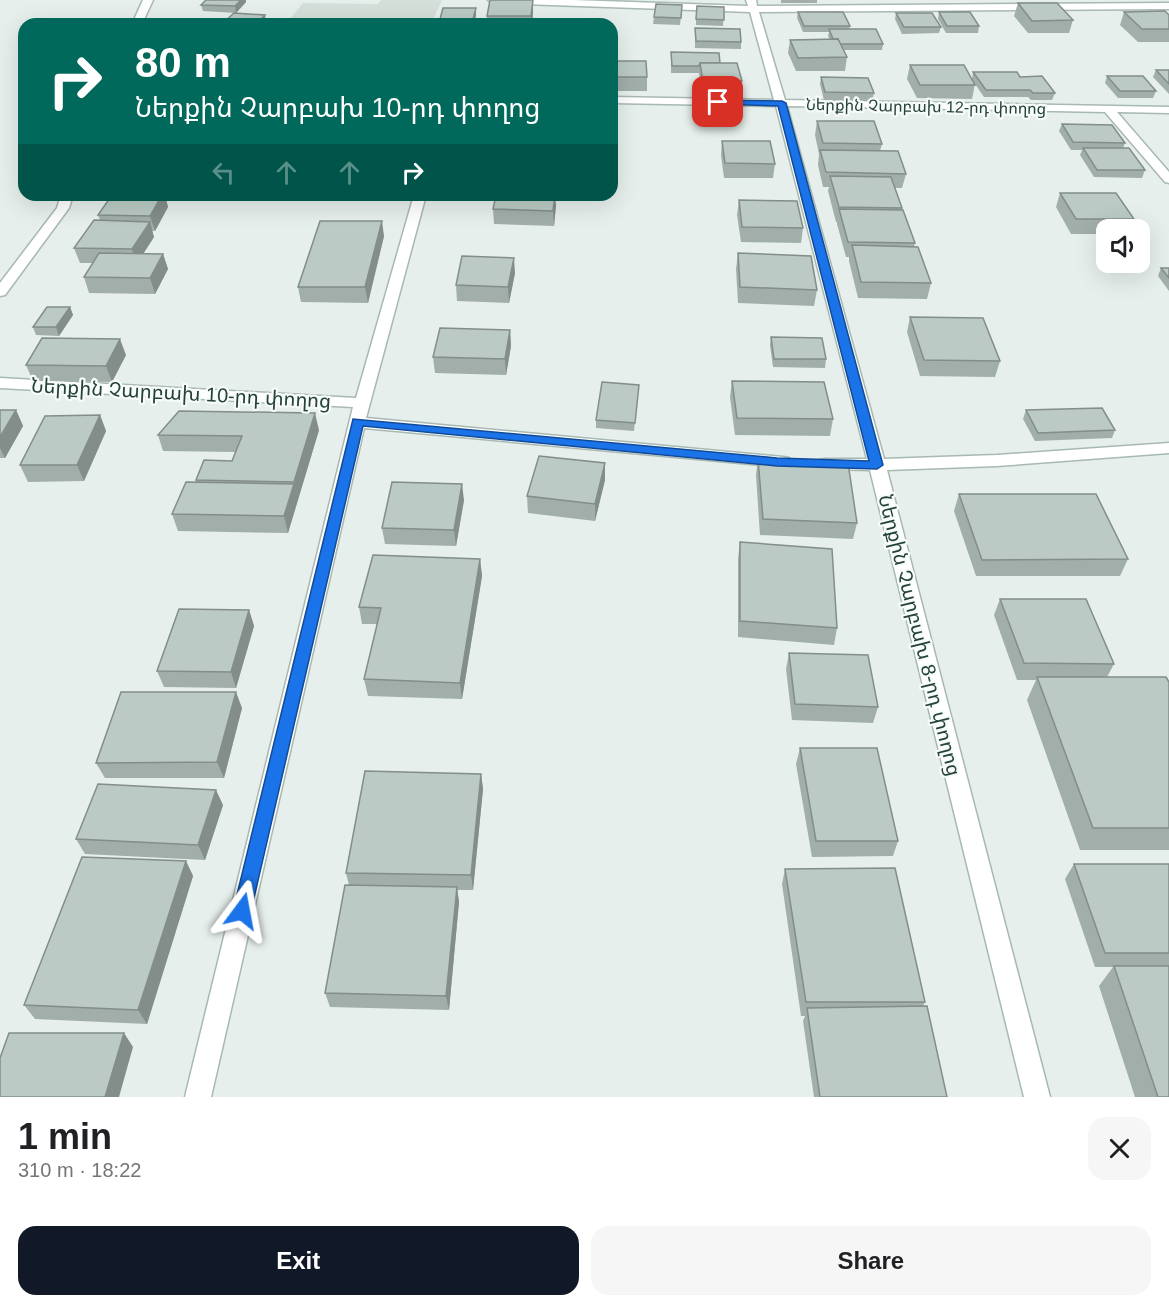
<!DOCTYPE html>
<html lang="en">
<head>
<meta charset="utf-8">
<style>
  :root { --surface:#fff; --page:#f6f6f6; --text:#202124; --muted:#757577; --accent:#111827 }
  body { margin:0; font-family:Helvetica,"Noto Sans Armenian",sans-serif; background:var(--page); color:var(--text); height:100vh; display:flex; flex-direction:column; font-size:22px; white-space:nowrap }
  * { box-sizing:border-box; margin:0 }
  p { font-size:20px; color:var(--muted) }
  .icon { flex:none; width:33px; height:33px; fill:none; stroke:currentColor; stroke-width:2; stroke-linecap:round; stroke-linejoin:round }
  .map { position:relative; height:1097px; overflow:hidden }
  .drawer { display:flex; flex-direction:column; background:var(--surface); flex:1 }
  .drawer>* { flex:none }
  .banner { position:absolute; left:18px; top:18px; width:600px; height:183px; border-radius:18px; box-shadow:0 6px 24px #0002; background:#00695c; color:#fff; overflow:hidden }
  .tools { position:absolute; left:1096px; top:219px; display:grid; gap:12px }
  .tools a { display:grid; place-items:center; width:54px; height:54px; border-radius:12px; background:var(--surface); box-shadow:0 6px 24px #0002; font-size:30px }
  .pin { position:absolute; display:grid; place-items:center; width:51px; height:51px; color:#fff; margin:-26px; border-radius:12px; box-shadow:0 3px 9px #0006 }
  .me { position:absolute; width:66px; margin:-33px; rotate:13deg; stroke-linejoin:round; filter:drop-shadow(0 0 4px #0008) }
  .turn { display:flex; align-items:center; gap:21px; height:126px; padding:0 18px; font-size:27px }
  .turn .icon { width:78px; height:78px; stroke-width:2.5 }
  .turn b { display:block; font-size:42px; line-height:51px }
  .lanes { display:flex; align-items:center; height:57px; padding:0 18px; background:#0003; justify-content:center; gap:30px; direction:ltr }
  .lanes .off { opacity:.35 }
  .round { display:grid; place-items:center; flex:none; width:63px; height:63px; border-radius:18px; background:var(--page) }
  .summary { display:flex; align-items:center; justify-content:space-between; height:102px; padding:0 18px }
  h1 { font-size:36px; font-weight:800; line-height:45px }
  .cta { display:flex; gap:12px; margin-top:auto; padding:12px 18px }
  .cta a { flex:1; height:69px; border-radius:18px; background:var(--accent); color:#fff; font-size:24px; font-weight:800; line-height:69px; text-align:center }
  .cta a+a { background:var(--page); color:var(--text) }
  .map>svg:first-child { display:block }
</style>
</head>
<body>
<div class="map">
<svg width="1169" height="1097" viewBox="0 0 1169 1097">
  <rect width="100%" height="100%" fill="#e6efeb"/>
  <path fill="#d4dfda" d="M381,0h61l-11,24h-145l17,-21 75,1z"/>
  <g fill="none" stroke-linecap="round" stroke-linejoin="round">
    <g stroke="#a8b8b2" stroke-width="3">
      <g id="minor">
        <path d="M143,0h10l-11,24h-10z"/>
        <path d="M488,0h85l175,6 -2,-6h10l1,6 412,-3v6l-410,3 26,88 384,7v6l-52,-1 52,60v11l-4,-1 -60,-70 -318,-6 97,353 113,-4 172,-12v10l-172,13 -110,4 163,627h-26l-154,-627 -45,-1 -6,-1 -2,-4 2,-4 6,-1h42l-91,-353 -164,-3v-6l162,3 -24,-88 -257,-9z"/>
        <path d="M61,195h12l-4,13 -64,87 -5,1v-13l57,-75z"/>
        <path d="M414,195h12l-60,223 417,39 6,1 2,4 -2,4 -6,1 -419,-39 -153,669h-26l168,-690 -353,-19v-10l356,20z"/>
      </g>
    </g>
    <use href="#minor" fill="#fff" fill-rule="evenodd"/>
  </g>
  <g fill="#a1aea9">
    <rect x="781" y="0" width="36" height="3"/>
    <path d="M246,2l-10,11 -33,-2 -2,-6z"/>
    <path d="M1018,3l55,17 -4,13h-41l-14,-17z"/>
    <path d="M682,5l-2,20 -27,-1 1,-7z"/>
    <path d="M724,7l-1,19 -27,-1v-6z"/>
    <path d="M476,8v7l-2,9h-34v-5z"/>
    <path d="M798,12l52,14 -1,3 34,15 -1,6h-38l3,7 -2,14h-49l-8,-18 2,-13h40l-2,-4 1,-4h-26l-6,-14z"/>
    <path d="M939,12l40,14 -1,7h-32l-8,-14z"/>
    <path d="M1124,12l45,3v27h-31l-18,-17z"/>
    <path d="M533,13l-1,11h-45v-8z"/>
    <path d="M896,13l45,14 -2,6 -37,1 -7,-15z"/>
    <path d="M695,28l46,14v7l-46,-1z"/>
    <path d="M671,52l49,11 22,18 -1,14h-39l-3,-22h-28z"/>
    <path d="M612,61l35,16v14h-35z"/>
    <path d="M910,65l62,14 1,-7 47,5 35,16 -3,7h-21l-3,-3h-44l-9,-13 -3,15 -55,-1 -10,-19z"/>
    <path d="M1156,70h13v24l-16,-17z"/>
    <path d="M1107,76l49,15 -3,7h-35l-13,-15z"/>
    <path d="M821,77l53,16 -2,8 -48,-1 -4,-16z"/>
    <path d="M817,121l65,23 -2,7 26,23 -4,14h-7l7,20v2l13,33 -1,4 17,36 -4,16 -69,-1 -9,-37v-4h-3l-9,-33v-2h-1l-8,-31 1,-4h-6l-5,-22 1,-11 -4,-19z"/>
    <path d="M1062,124l63,19 -2,5 22,22 -3,8 -48,-1 -14,-22 2,-5h-11l-12,-19z"/>
    <path d="M722,141l53,23 -2,14h-49l-3,-23z"/>
    <path d="M1060,193l74,26 -4,11h-23v4h-36l-15,-27z"/>
    <path d="M111,195h64l-3,5h-6l2,7 -13,24h-3l2,6 -11,17h20l5,15 -13,25 -66,-1 -5,-16 9,-14h-13l-6,-15 26,-28 -2,-5 13,-19z"/>
    <path d="M739,200l64,28 -2,15 -60,-1 -4,-27z"/>
    <path d="M556,205l-2,21 -60,-2 -1,-15z"/>
    <path d="M384,236l-16,67 -67,-1 -3,-15z"/>
    <path d="M738,253l79,37 -3,16 -76,-3 -2,-34z"/>
    <path d="M1161,268h8v23l-11,-15z"/>
    <path d="M515,273l-6,30 -52,-2 -1,-16z"/>
    <path d="M70,307l3,8 -14,21 -23,-1 -3,-8z"/>
    <path d="M910,317l90,44 -5,16 -75,-1 -13,-44z"/>
    <path d="M510,330l1,16 -5,29 -71,-2 -2,-16z"/>
    <path d="M771,337l55,22 -1,9 -52,-1 -3,-22z"/>
    <path d="M126,355l-14,27 -79,-1 -7,-16z"/>
    <path d="M732,381l101,38 -3,17 -95,-1 -5,-38z"/>
    <path d="M639,385l-5,46 -38,-3v-8z"/>
    <path d="M0,410h16l7,16 -18,32h-5z"/>
    <path d="M1026,410l89,20 -3,8 -77,3 -12,-22z"/>
    <path d="M100,415l6,16 -22,50 -56,1 -8,-17z"/>
    <path d="M319,430l-31,103 -110,-2 -6,-17 24,-32v-2l36,-19 3,-9 -72,-1 -5,-16z"/>
    <path d="M758,459l99,64 -4,16 -93,-4 -4,-60z"/>
    <path d="M605,480l-10,41 -67,-8 -1,-17z"/>
    <path d="M959,494l169,65 -8,17h-144l-22,-65z"/>
    <path d="M464,500l-8,46 -71,-2 -3,-16z"/>
    <path d="M740,542l97,86 -3,17 -96,-8v-78z"/>
    <path d="M480,559l2,17 -20,123 -94,-3 -4,-17 13,-55h-15l-3,-17z"/>
    <path d="M1000,599l114,65 -7,13 62,5v168h-89l-53,-150 9,-20h-19l-23,-65z"/>
    <path d="M249,610l5,16 -18,62 -72,-1 -7,-16z"/>
    <path d="M789,653l89,54 -5,16 -81,-3 -6,-51z"/>
    <path d="M242,708l-18,70h-119l-9,-15z"/>
    <path d="M800,748l98,93 -5,15 -81,1 -16,-93z"/>
    <path d="M481,774l2,15 -10,101h-16l2,12 -10,108 -119,-3 -5,-14 24,-108 -3,-12z"/>
    <path d="M223,805l-18,55 -120,-6 -9,-15z"/>
    <path d="M186,861l7,15 -46,148 -112,-5 -11,-14z"/>
    <path d="M1074,864h95v233h-34l-36,-111 14,-19h-18l-30,-88z"/>
    <path d="M785,869l140,133 -2,4 24,91h-133l-11,-76 2,-5h-4l-19,-132z"/>
  </g>
  <g fill="#838d89">
    <path d="M241,0h5v2l-10,11 -1,-7z"/>
    <path d="M533,0v13l-1,11h-1v-8z"/>
    <path d="M476,8v7l-2,9 -1,-5z"/>
    <path d="M265,15l1,7 -2,2h-8z"/>
    <path d="M162,195h3l3,12 -13,24 -5,-15z"/>
    <path d="M555,195l1,10 -2,21 -1,-15z"/>
    <path d="M382,221l2,15 -16,67 -3,-16z"/>
    <path d="M150,222l4,15 -18,28 -4,-16z"/>
    <path d="M163,254l5,15 -13,25 -5,-16z"/>
    <path d="M514,258l1,15 -6,30 -1,-16z"/>
    <path d="M70,307l3,8 -14,21 -3,-9z"/>
    <path d="M510,330l1,16 -5,29 -1,-16z"/>
    <path d="M120,339l6,16 -14,27 -6,-16z"/>
    <path d="M16,410l7,16 -18,32 -5,-10v-11z"/>
    <path d="M315,413l4,17 -31,103 -4,-17z"/>
    <path d="M100,415l6,16 -22,50 -7,-16z"/>
    <path d="M605,463v17l-10,41v-17z"/>
    <path d="M462,484l2,16 -8,46 -2,-16z"/>
    <path d="M480,559l2,17 -20,123 -2,-16z"/>
    <path d="M249,610l5,16 -18,62 -5,-16z"/>
    <path d="M236,692l6,16 -18,70 -7,-16z"/>
    <path d="M481,774l2,15 -10,101 -2,-15z"/>
    <path d="M216,790l7,15 -18,55 -7,-15z"/>
    <path d="M186,861l7,15 -46,148 -9,-14z"/>
    <path d="M457,887l2,15 -10,108 -3,-14z"/>
    <path d="M124,1033l9,14 -14,50h-14z"/>
  </g>
  <g fill="#bbcac4" stroke="#838d89" stroke-width="1.5">
    <path d="M206,0h35l-6,6 -34,-1z"/>
    <path d="M490,0h43l-2,16h-44z"/>
    <path d="M1018,3h39l16,17 -41,1z"/>
    <path d="M656,4l26,1 -1,13 -27,-1z"/>
    <path d="M697,6l27,1v13l-28,-1z"/>
    <path d="M443,8h33l-3,11h-33z"/>
    <path d="M1165,11l4,4v14h-27l-18,-17z"/>
    <path d="M798,12h45l7,14h-46z"/>
    <path d="M939,12h31l9,14h-32z"/>
    <path d="M234,13l31,2 -9,9h-34z"/>
    <path d="M896,13h36l9,14h-37z"/>
    <path d="M695,28l45,1 1,13 -45,-1z"/>
    <path d="M829,29h47l7,15h-43l-2,-5h-5z"/>
    <path d="M838,39l9,18 -49,1 -8,-18z"/>
    <path d="M671,52l48,1 1,10h-20l-1,3h-27z"/>
    <path d="M612,61h34l1,16h-35z"/>
    <path d="M700,63h37l5,18h-39z"/>
    <path d="M910,65h54l11,20h-55z"/>
    <path d="M1156,70h13v14z"/>
    <path d="M973,72h44l3,5 22,-1 13,17h-22l-3,-3h-44z"/>
    <path d="M1107,76h36l13,15h-36z"/>
    <path d="M821,77l47,1 6,15 -49,-1z"/>
    <path d="M817,121h57l8,23 -59,-1z"/>
    <path d="M1062,124l50,1 13,18 -52,-1z"/>
    <path d="M722,141h48l5,23 -50,-1z"/>
    <path d="M1083,148h46l16,22h-48z"/>
    <path d="M820,150l78,1 8,23 -80,-2z"/>
    <path d="M830,176l61,1 11,31 -63,-1z"/>
    <path d="M1060,193h56l18,26h-58z"/>
    <path d="M112,195h50l-12,21 -52,-1z"/>
    <path d="M496,195h59l-2,16 -60,-2z"/>
    <path d="M739,200l58,1 6,27 -61,-1z"/>
    <path d="M839,209l64,1 12,33 -67,-1z"/>
    <path d="M94,220l56,2 -18,27 -58,-1z"/>
    <path d="M320,221h62l-17,66h-67z"/>
    <path d="M852,245l66,2 13,36 -70,-1z"/>
    <path d="M99,253l64,1 -13,24 -66,-1z"/>
    <path d="M738,253l73,3 6,34 -77,-3z"/>
    <path d="M462,256l52,2 -6,29 -52,-2z"/>
    <path d="M1161,268h8v10z"/>
    <path d="M47,307h23l-14,20h-23z"/>
    <path d="M910,317l73,1 17,43 -76,-1z"/>
    <path d="M440,328l70,2 -5,29 -72,-2z"/>
    <path d="M771,337l51,1 4,21h-52z"/>
    <path d="M42,338l78,1 -14,27 -80,-1z"/>
    <path d="M732,381l92,1 9,37 -96,-1z"/>
    <path d="M602,382l37,3 -4,38 -39,-3z"/>
    <path d="M1102,408l13,22 -77,3 -12,-23z"/>
    <path d="M0,410h16l-16,27z"/>
    <path d="M179,411l136,2 -21,69 -98,-2 8,-20 28,1 10,-25 -84,-1z"/>
    <path d="M100,415l-23,50h-57l25,-49z"/>
    <path d="M539,456l66,7 -10,41 -68,-8z"/>
    <path d="M758,459l90,4 9,60 -94,-4z"/>
    <path d="M186,482l108,2 -10,32 -112,-2z"/>
    <path d="M392,482l70,2 -8,46 -72,-2z"/>
    <path d="M959,494h137l32,65 -146,1z"/>
    <path d="M740,542l92,7 5,79 -97,-7z"/>
    <path d="M373,555l107,4 -20,124 -96,-4 17,-71 -22,-1z"/>
    <path d="M1000,599h86l28,65 -90,-1z"/>
    <path d="M179,609l70,1 -18,62 -74,-1z"/>
    <path d="M789,653l79,2 10,52 -83,-3z"/>
    <path d="M1037,677h129l3,5v146h-76z"/>
    <path d="M121,692h115l-19,70 -121,1z"/>
    <path d="M800,748h77l21,93h-82z"/>
    <path d="M365,771l116,3 -10,101 -125,-2z"/>
    <path d="M98,784l118,6 -18,55 -122,-6z"/>
    <path d="M82,857l104,4 -48,149 -114,-5z"/>
    <path d="M1074,864h95v89h-64z"/>
    <path d="M895,868l30,134h-119l-21,-133z"/>
    <path d="M345,885l112,2 -11,109 -121,-3z"/>
    <path d="M1114,966h55v131h-11z"/>
    <path d="M927,1006l20,91h-127l-13,-89z"/>
    <path d="M9,1033h115l-19,64h-105v-39z"/>
  </g>
  <path fill="#1a73e8" stroke="#114b97" stroke-width="1.5" d="M718,100l64,1 4,2 97,362 -6,4 -100,-3 -414,-40 -112,485 -3,6 -6,2 -6,-2 -3,-6 120,-492 424,39 92,3 -91,-355 -63,-2 -1,-2z"/>
  <g text-anchor="middle" stroke-width="4.5" stroke-linejoin="round" paint-order="stroke">
    <g font-size="16" fill="#24423a" stroke="#f7fbf9">
      <text transform="translate(926 106) rotate(1)" y="6">Ներքին Չարբախ 12-րդ փողոց</text>
    </g>
    <g font-size="20" fill="#24423a" stroke="#f7fbf9">
      <text transform="translate(181 393) rotate(3)" y="7">Ներքին Չարբախ 10-րդ փողոց</text>
      <text transform="translate(920 635) rotate(76)" y="7">Ներքին Չարբախ 8-րդ փողոց</text>
    </g>
  </g>
</svg>
<div class="tools">
<a><svg class="icon" aria-label="sound" viewBox="0 0 24 24"><path d="M4 9h4l5-4v14l-5-4H4zM17 9q2 3 0 6"/></svg></a>
</div>
<div class="pin" style="left:718px;top:102px;background:#d93025"><svg class="icon" aria-label="arrive" viewBox="0 0 24 24"><path d="M6 21V4h12l-3 4 3 4H6"/></svg></div>
<svg class="me" style="left:242px;top:911px" viewBox="-20 -20 40 40"><path d="M0-17L14 15 0 8-14 15z" fill="#1a73e8" stroke="#fff" stroke-width="4"/></svg>
<div class="banner">
<div class="turn"><svg class="icon" aria-label="right" viewBox="0 0 24 24"><path d="M7 20v-9h11M14 6l5 5-5 5"/></svg><div><b>80 m</b>Ներքին Չարբախ 10-րդ փողոց</div></div>
<div class="lanes"><svg class="icon off" aria-label="left" viewBox="0 0 24 24"><path d="M17 20v-9H6M10 6l-5 5 5 5"/></svg><svg class="icon off" aria-label="ahead" viewBox="0 0 24 24"><path d="M12 20V5M6 11l6-6 6 6"/></svg><svg class="icon off" aria-label="ahead" viewBox="0 0 24 24"><path d="M12 20V5M6 11l6-6 6 6"/></svg><svg class="icon" aria-label="right" viewBox="0 0 24 24"><path d="M7 20v-9h11M14 6l5 5-5 5"/></svg></div>
</div>
</div>
<section class="drawer">
<div class="summary"><div><h1>1 min</h1><p>310 m · 18:22</p></div><a class="round"><svg class="icon" aria-label="close" viewBox="0 0 24 24"><path d="M6 6l12 12M18 6L6 18"/></svg></a></div>
<div class="cta"><a>Exit</a><a>Share</a></div>
</section>
</body>
</html>
